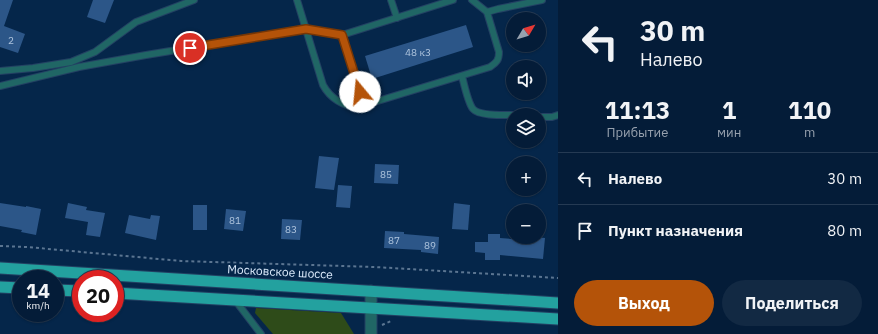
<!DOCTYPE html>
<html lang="ru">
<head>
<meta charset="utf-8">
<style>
  :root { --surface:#041c38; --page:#122943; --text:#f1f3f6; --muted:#97a1ae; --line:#253a53; --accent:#b45309 }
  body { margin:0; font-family:"IBM Plex Sans",sans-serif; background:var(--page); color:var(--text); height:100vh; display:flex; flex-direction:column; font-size:15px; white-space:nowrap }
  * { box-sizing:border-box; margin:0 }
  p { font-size:13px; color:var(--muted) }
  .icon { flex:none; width:22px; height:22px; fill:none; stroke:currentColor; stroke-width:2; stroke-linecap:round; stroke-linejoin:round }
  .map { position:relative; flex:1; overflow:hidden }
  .drawer { display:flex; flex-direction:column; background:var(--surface); width:320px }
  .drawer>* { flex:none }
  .banner { background:#041c38; color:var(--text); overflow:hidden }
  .needle { width:26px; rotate:52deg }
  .fabs { position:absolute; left:506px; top:12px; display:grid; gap:8px }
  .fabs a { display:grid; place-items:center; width:40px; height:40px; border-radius:50%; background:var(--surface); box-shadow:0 1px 3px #0004,0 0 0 1px var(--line); font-size:20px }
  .speed { position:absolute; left:12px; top:270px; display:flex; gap:8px; font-size:20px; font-weight:700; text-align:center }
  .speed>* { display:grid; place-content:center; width:52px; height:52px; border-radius:50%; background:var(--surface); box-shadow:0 1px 3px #0004,0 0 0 1px var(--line); line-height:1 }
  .speed small { font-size:10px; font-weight:400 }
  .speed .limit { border:6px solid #d22; background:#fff; color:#111 }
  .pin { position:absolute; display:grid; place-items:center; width:34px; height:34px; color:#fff; margin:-17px; border:2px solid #fff; border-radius:50%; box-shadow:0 1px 4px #0007 }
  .me { position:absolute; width:44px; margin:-22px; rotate:343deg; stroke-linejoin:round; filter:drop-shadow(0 0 3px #0008) }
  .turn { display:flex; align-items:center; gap:14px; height:84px; padding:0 16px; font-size:18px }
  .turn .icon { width:52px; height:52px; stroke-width:2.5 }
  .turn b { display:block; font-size:28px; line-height:34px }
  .eta { display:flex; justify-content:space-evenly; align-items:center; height:68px; text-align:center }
  .eta b { font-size:24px; font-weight:700; line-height:28px }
  .cta { display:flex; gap:8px; margin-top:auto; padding:8px 16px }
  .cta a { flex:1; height:46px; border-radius:24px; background:var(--accent); color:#fff; font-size:16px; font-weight:700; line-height:46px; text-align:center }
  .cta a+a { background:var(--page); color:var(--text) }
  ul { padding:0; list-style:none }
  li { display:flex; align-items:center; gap:12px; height:52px; padding:0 16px; border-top:1px solid var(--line) }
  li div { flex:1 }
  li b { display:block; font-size:15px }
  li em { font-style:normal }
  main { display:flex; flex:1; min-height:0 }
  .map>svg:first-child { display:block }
</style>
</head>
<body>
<main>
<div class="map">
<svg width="558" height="334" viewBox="0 0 558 334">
  <rect width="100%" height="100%" fill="#05264a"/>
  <path fill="#2e4b19" d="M256,308l85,5 13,21h-81l-18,-21z"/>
  <g fill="#2c5688">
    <path d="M0,0h13l-9,26 21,8 -7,19 -18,-6z"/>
    <path d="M93,0h21l-9,23 -18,-6z"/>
    <path d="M466,25l7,22 -101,32 -7,-23z"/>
    <path d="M319,156l20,2 -5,32 -19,-2z"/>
    <path d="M375,164l24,1 -1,19 -24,-1z"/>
    <path d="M338,185l14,1 -2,22 -14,-1z"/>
    <path d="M0,203l26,4v-1l15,3 -5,26 -15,-3 1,-2 -22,-4z"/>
    <path d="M68,203l19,4 -1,3 19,3 -5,24 -14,-2 2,-13 -23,-4z"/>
    <path d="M454,203l16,2 -2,25 -16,-1z"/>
    <rect x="193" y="205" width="14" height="25"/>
    <path d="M226,209l20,2 -3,20 -19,-2z"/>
    <path d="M129,215l21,4 1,-4 9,1 -4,24 -31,-7z"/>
    <path d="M282,219l20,1 -2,20 -19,-1z"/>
    <path d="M385,231l19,1v2l35,3 -1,17 -17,-2v-2l-37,-2z"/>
    <path d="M488,234h12v4l35,3v-4l10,1 -2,21 -43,-4v5h-15v-7l-10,-1v-10h13z"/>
  </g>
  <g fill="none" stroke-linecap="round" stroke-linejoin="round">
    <g stroke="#234163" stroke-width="8">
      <g id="service">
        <path d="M297,0l26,85c7,13 21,22 35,22l132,-40c7,-5 9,-7 9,-15l-12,-40 -15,-12"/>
        <path d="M391,0l6,18"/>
        <path d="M487,12l11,-3 44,-9"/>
        <path d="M0,71l33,-3 38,-6 24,-10 41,-30 58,-22"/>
        <path d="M462,76c2,8 6,27 11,33 6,7 30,6 40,6"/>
        <path d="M0,86l79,-19 67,-12 160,-26 36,6"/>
        <path d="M364,106l-22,-71 111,-35"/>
        <path d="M539,117h13l6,-2"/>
        <path d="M235,300l26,34"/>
      </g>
    </g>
    <g stroke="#234163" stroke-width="13">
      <path id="minor" d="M371,334v-43"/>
    </g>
    <g stroke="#234163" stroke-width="13">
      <g id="primary">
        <path d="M0,268l558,35"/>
        <path d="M0,287l21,1"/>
        <path d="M55,290l26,1"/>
        <path d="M115,293l443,26"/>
      </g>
    </g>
    <g stroke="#5b7591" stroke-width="2" stroke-dasharray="3 3" stroke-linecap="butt">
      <path d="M0,246l27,1 154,14 194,6 183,11"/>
      <path d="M382,325l9,-4"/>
    </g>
    <use href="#service" stroke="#206665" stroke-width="6"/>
    <use href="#minor" stroke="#206665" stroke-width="11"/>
    <use href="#primary" stroke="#23a19f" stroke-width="11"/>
  </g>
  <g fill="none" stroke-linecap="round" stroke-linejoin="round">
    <g stroke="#753606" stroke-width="10">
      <path id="route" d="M190,48l116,-19 36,6 18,57"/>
    </g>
    <use href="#route" stroke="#b45309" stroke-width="7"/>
  </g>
  <g text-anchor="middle" stroke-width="3.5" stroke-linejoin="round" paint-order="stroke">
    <g font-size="10" fill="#afc5de">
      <text x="11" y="44">2</text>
      <text x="418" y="56">48 к3</text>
      <text x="386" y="178">85</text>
      <text x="235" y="224">81</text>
      <text x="291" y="233">83</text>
      <text x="394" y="244">87</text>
      <text x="430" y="249">89</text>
    </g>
    <g font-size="12" fill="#dbeafb" stroke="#05264a">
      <text transform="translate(280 272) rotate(3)" y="4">Московское шоссе</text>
    </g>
  </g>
</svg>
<div class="fabs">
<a><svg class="needle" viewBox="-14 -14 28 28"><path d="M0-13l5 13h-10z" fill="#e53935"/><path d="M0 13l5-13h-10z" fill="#97a1ae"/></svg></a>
<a><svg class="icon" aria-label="sound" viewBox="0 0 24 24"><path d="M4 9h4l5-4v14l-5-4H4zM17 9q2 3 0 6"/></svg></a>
<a><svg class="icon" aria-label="layers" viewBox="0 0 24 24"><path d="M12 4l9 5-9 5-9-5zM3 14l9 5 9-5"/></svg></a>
<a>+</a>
<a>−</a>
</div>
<div class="speed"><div>14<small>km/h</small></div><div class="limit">20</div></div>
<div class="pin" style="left:190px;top:48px;background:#d93025"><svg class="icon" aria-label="arrive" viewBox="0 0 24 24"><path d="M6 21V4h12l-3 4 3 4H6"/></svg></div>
<svg class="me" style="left:360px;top:92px" viewBox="-20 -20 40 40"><circle r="19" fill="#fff"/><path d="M0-13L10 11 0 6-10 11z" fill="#b45309"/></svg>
</div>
<section class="drawer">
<div class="banner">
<div class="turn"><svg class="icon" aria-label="left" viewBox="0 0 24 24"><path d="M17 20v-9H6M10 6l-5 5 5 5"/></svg><div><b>30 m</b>Налево</div></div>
</div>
<div class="eta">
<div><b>11:13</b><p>Прибытие</p></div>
<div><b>1</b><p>мин</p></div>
<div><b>110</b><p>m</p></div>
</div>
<ul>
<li><svg class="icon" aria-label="left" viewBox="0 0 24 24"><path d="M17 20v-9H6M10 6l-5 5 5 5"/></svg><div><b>Налево</b></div><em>30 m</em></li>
<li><svg class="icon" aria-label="arrive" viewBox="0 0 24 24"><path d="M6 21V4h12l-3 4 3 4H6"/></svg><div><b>Пункт назначения</b></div><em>80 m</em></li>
</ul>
<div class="cta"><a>Выход</a><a>Поделиться</a></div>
</section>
</main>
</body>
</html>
